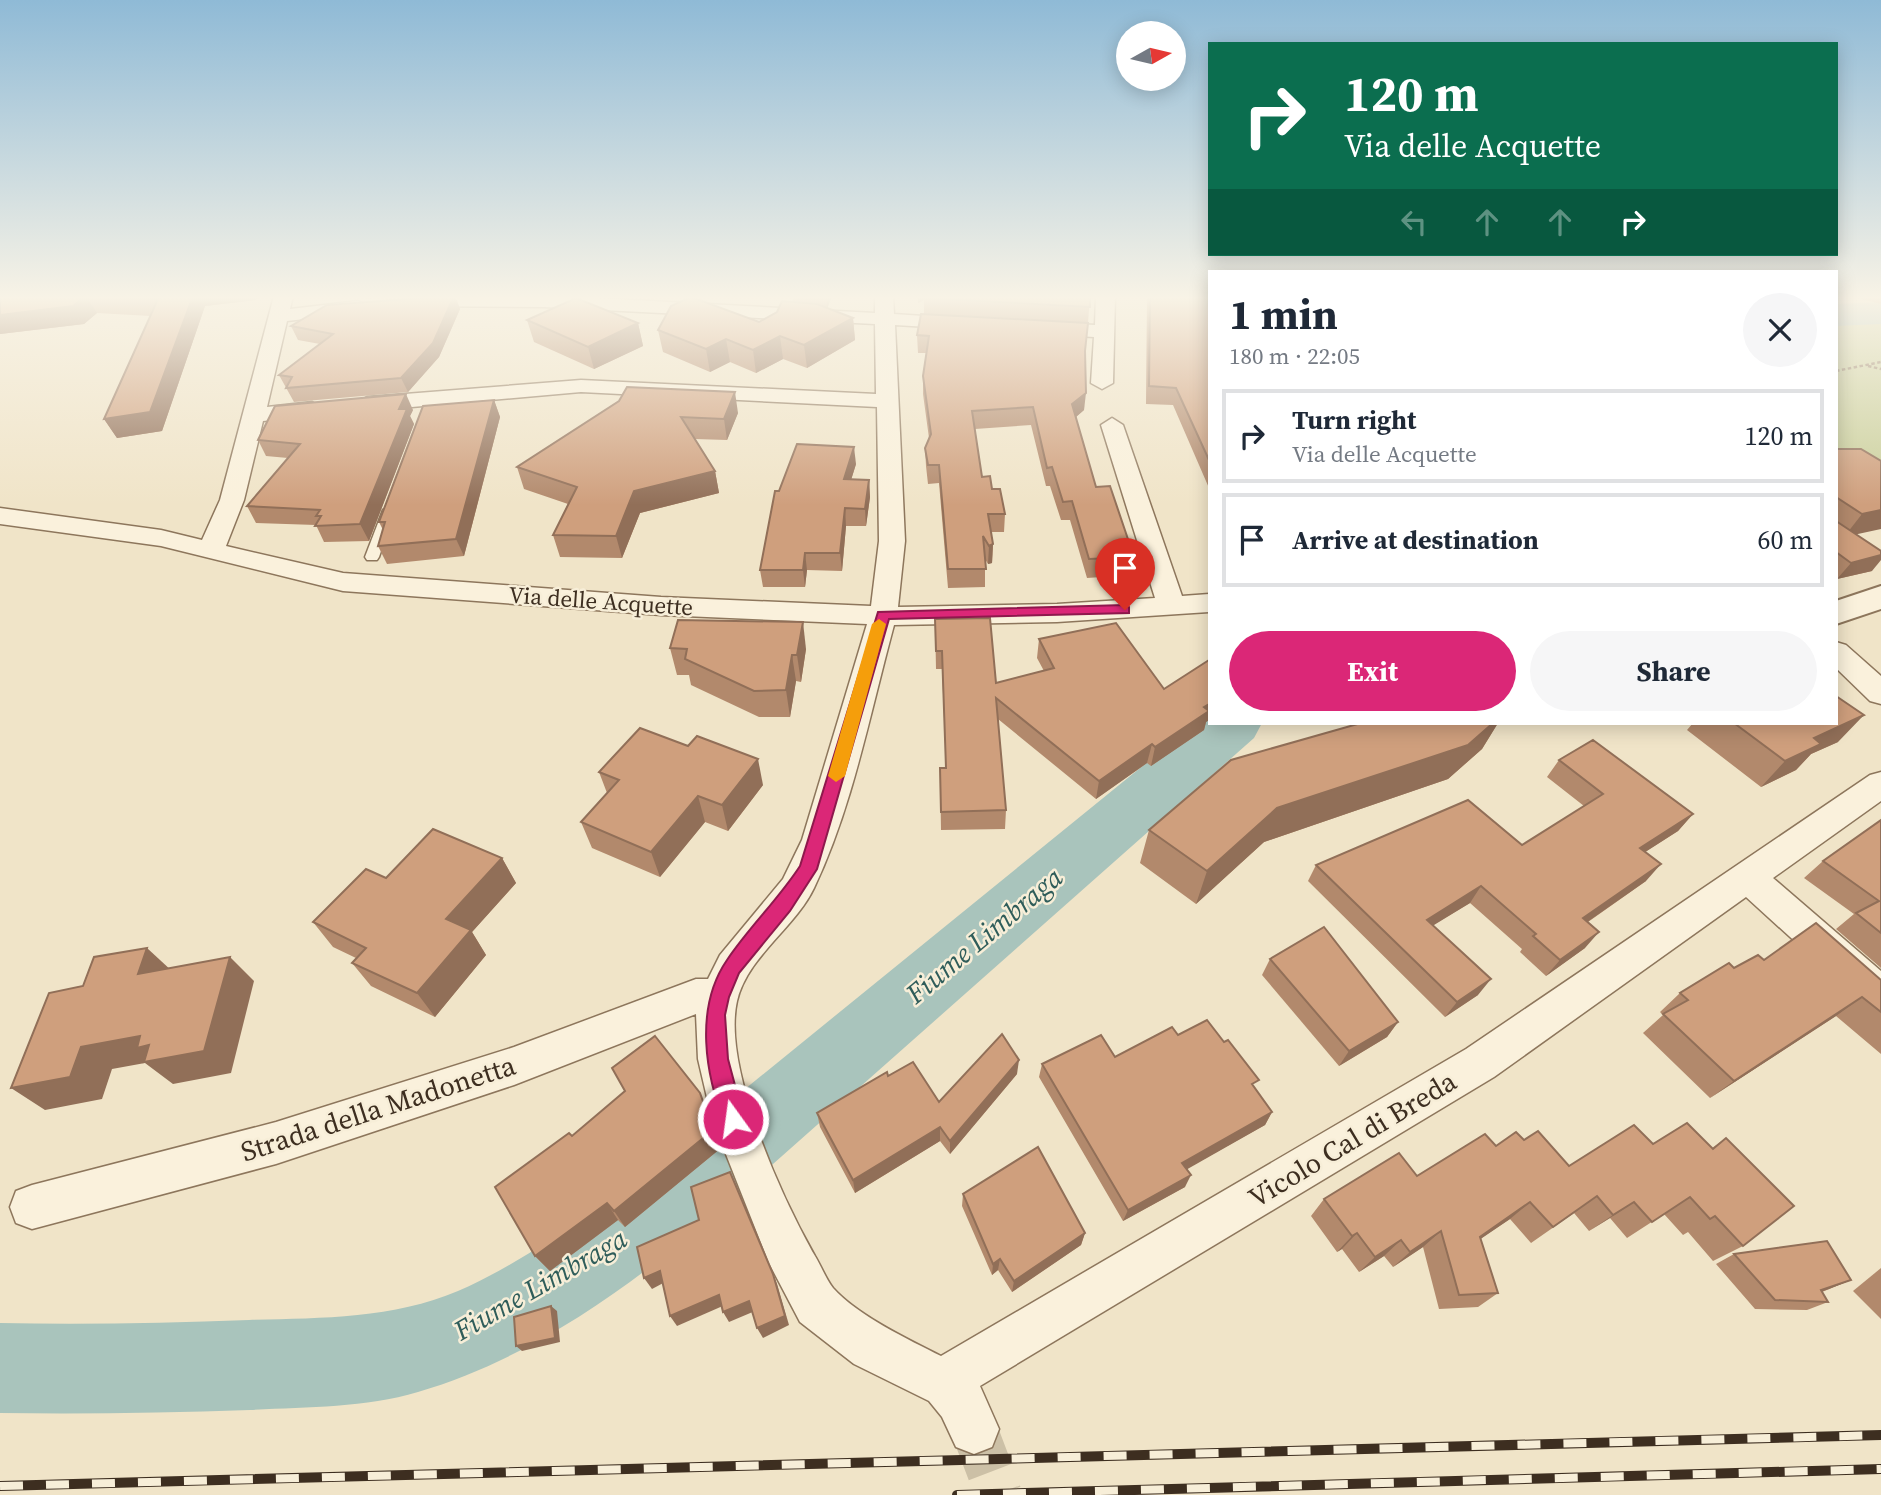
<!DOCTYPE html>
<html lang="en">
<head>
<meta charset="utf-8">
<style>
  :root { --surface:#fff; --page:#f6f6f7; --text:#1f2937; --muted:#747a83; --line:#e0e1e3; --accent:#db2777 }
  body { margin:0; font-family:"Source Serif 4",serif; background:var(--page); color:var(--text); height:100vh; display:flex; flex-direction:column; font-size:26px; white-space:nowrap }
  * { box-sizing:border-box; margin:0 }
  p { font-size:23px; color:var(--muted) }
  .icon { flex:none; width:38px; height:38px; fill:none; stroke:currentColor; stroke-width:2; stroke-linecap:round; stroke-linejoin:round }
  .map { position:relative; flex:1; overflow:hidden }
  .sheet { position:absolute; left:1208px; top:270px; width:630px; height:455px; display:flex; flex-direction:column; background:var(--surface); border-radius:0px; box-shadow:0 4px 18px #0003 }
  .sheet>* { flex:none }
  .top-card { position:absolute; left:1208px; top:42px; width:630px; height:214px; border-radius:0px; box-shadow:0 4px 18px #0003; background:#0b6e4f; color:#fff; overflow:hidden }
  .needle { width:46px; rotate:82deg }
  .buttons { position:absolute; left:1116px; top:21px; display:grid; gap:14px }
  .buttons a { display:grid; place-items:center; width:70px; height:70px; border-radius:50%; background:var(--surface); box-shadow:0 4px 18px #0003; font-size:35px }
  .pin { position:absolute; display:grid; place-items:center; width:60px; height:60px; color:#fff; margin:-72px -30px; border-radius:50% 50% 50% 0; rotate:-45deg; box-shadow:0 0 7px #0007 }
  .pin .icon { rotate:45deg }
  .me { position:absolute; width:77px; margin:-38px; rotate:346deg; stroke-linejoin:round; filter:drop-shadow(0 0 5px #0008) }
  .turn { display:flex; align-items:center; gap:24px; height:147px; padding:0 21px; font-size:32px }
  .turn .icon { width:91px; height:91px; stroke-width:2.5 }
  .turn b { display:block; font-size:49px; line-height:60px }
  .lanes { display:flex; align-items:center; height:66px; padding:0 21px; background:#0003; justify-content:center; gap:35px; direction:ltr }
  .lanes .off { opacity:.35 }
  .round { display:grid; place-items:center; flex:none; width:74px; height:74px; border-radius:37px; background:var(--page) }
  .head { display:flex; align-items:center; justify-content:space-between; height:119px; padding:0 21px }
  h1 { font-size:42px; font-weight:700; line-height:52px }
  .cta { display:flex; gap:14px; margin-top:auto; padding:14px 21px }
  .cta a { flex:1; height:80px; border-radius:42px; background:var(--accent); color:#fff; font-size:28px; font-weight:700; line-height:80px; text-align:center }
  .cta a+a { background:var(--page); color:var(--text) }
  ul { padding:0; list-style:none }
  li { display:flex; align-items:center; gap:21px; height:94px; margin:0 14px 10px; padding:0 7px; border:4px solid var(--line); border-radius:0px }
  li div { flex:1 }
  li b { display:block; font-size:26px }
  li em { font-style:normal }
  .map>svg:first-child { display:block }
</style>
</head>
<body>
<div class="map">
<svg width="1881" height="1495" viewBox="0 0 1881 1495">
  <rect width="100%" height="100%" fill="#f0e4c8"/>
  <path fill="#c9cf9b" d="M1881,319v157l-45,2v-156z"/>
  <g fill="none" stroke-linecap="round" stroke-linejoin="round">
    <g fill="#a9c4bc" fill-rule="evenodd">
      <path d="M1881,302v22l-45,2v-22z"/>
      <path d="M1209,712v11h53l-8,15 -533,472c-92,77 -186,147 -303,182 -54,16 -112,15 -168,18 -84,3 -167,4 -250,3v-90c83,2 166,0 249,-3 70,-2 143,-1 209,-29 76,-33 142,-87 207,-137z"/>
    </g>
    <path stroke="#ccc0a6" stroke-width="46" stroke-dasharray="46 23" stroke-linecap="butt" d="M974,1429l25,66"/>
    <g stroke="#8d765c" stroke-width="3">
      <path id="service" d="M389,506l6,4 -16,47 -2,3h-10l-2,-3 18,-47z"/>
    </g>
    <g stroke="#8d765c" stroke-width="3">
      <g id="minor">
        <path d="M274,296h19l-3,13 68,-8 10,6 -10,6 -71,8 -20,86 45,-5 11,7 -11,7 -49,5 -19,79 -18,46 117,27 318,24 210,9 8,-65 -2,-134 -296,-15 -214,19 -11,-7 11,-7 214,-17 295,14 -1,-70 -331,-17 -138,-1 -3,-4 3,-4 7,-2h145l317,17v-17h18l1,18 75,5 3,4 -3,4 -7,2 -67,-4 10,216 -7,66 159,-3 98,-6 -54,-173 11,-7 11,7 59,171 27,-2v18l-152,10 -163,3c-24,88 -41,181 -80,263 -19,40 -67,69 -77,113 -15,66 45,197 78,255 6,10 11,23 18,32 24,27 76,52 108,68l525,-307 404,-274 11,-3v29l-108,77 108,93v41l-14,-5 -121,-110 -252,180 -514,309 19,43 -7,18 -18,7 -18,-7 -14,-30 -13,-16 -75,-37 -54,-42 -31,-59 -57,-144 -14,-60 -2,-45 -182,71 -238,79 -244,65 -16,-6 -6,-16 6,-16 16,-6 244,-63 238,-75 182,-68h12l12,-24 63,-76 19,-39 65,-216 -206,-9 -318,-24 -182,-45 -161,-22v-16l161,22 41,10 18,-40z"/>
        <path d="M1096,296h19l-2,87 -11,6 -11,-6 3,-46 -49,-3 -10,-6 10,-6 50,3z"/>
        <path d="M1836,642l10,3 35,31v28l-11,-3 -34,-33z"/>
      </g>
    </g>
    <g stroke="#8d765c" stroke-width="4">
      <path id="tertiary" d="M1881,586v23l-45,15v-23z"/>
    </g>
    <g stroke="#8d765c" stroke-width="2.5" stroke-dasharray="3.5 2.5" stroke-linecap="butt">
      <path d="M1868,366l13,3"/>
      <path d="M1836,371l45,-9"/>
    </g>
    <use href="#service" fill="#faf1dc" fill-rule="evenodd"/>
    <use href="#minor" fill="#faf1dc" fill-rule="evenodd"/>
    <use href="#tertiary" fill="#faf1dc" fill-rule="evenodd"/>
    <g stroke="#3d2e20" stroke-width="10">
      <g id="rail">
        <path d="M0,1486l1881,-51"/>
        <path d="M957,1495l924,-26"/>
      </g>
    </g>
    <use href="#rail" stroke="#f7eed8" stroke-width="8" stroke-dasharray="23" stroke-linecap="butt"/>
  </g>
  <g fill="#b2896c">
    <path d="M0,296h258l-2,4 -51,6 -43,125 -45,7 -13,-19 47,-103 -54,-3 -13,11 -84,10z"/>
    <path d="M455,296l5,13 -21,48 -31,35 -114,10 -15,-27 41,-31 -22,-4 -7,-14z"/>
    <path d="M792,296h40l-5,12 26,10 2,22 -48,28 -24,-9 -27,14 -26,-11 -20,10 -47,-20 -5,-22 101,-8 34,-20z"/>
    <path d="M918,296h172l-2,27 -164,-9v-14l-6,3z"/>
    <path d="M1147,296h61l1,15v177l-36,-83 -27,-1z"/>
    <path d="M1850,296h31v8z"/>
    <path d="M921,314l164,39 -1,57 -8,7 20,70 38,70 -3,18 -44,3 -17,-58h-9l-11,-34h-4l-15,-61 -56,4 7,48 10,12 13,25 -1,18h-13l2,12 -1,19 -4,1 -3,-5v28l-37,1 -9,-105 -11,1 -2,-18 -1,-18 4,-10 -6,-44v-18l3,-23h-8l-1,-18z"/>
    <path d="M527,320l111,3 5,23 -49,23 -60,-27z"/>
    <path d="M494,400l6,17 -36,139 -77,8 -9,-18 5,-16 -4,-8z"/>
    <path d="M619,401l119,12 -11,27 -32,-1 20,32 4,22 -79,20 -18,45 -62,-1 -7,-22 15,-31 -44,-15 -7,-22z"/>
    <path d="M413,410l-3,6 4,8 -45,117 -45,1 -8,-17 -60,-2 -9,-17 41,-48 -22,-2 -8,-16z"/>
    <path d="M1836,449l45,12 -25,73 16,37 -35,8 -1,-1z"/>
    <path d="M856,464l-5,16h18l1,17 -4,29h-20l-4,45 -35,-1 -2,17h-42l-3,-17 19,-79z"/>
    <path d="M935,619l61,64 48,-12 -7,-13 2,-19 125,50 45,-29v60l-3,2 -2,8 -53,36 -4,-3 -51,36 -98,-80 8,91 -1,19 -64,1 -1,-62h6l-4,-99h-6z"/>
    <path d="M670,648l136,1 -5,33 -5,-1 -6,36h-31l-68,-32 -2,-10h-12z"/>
    <path d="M1361,723h137l-16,26 -34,30 -184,63 -68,62 -56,-41 9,-33z"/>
    <path d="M1693,723h143l2,19 -27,12 -15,16 -35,17 -74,-57z"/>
    <path d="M1559,760l134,54 -15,17 -33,21 1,29 -58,41 -3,26 -39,28 -26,-24 2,-3 -52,-46 -37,22 45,70 -33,22 -137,-136 8,-16 206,-20 62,-39 -37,-29z"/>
    <path d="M599,772l164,13 -35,46 -23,-9 -45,55 -68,-29 -11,-26 26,-29z"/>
    <path d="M1881,820v148l-45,-39 18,-15 -50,-36 19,-17z"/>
    <path d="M502,858l14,25 -44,49 14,23 -51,62 -64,-31 -19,-23 4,-5 -23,-11 -20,-25 73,-44z"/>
    <path d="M1270,959l128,63 -11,15 -48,29 -77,-91z"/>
    <path d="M1764,960l117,20v74l-45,-38 -126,82 -67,-65 20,-18 -3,-3 20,-19 54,-25z"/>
    <path d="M1178,1035l77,53 17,24 -7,13 -79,44 -1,18 -62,34 -84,-144 3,-13 73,-7z"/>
    <path d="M612,1068l88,25 21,55 -96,79 -7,-7 -68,51 -15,-15 37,-120 53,-44z"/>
    <path d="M1017,1074l-67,80 -10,-13 -85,52 -35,-66 -3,-14 71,-37 51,26z"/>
    <path d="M1726,1138l17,108 -30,15 -25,-29 -5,3 -19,-21 -37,24 -17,-20 -21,13 -15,-18 -43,30 -21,-24 -30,20 18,54 -20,14 -39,2 -16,-62 -30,20 -9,-11 -25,16 -17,-23 -5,3 -26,-36 13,-17 93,-23 79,-30 28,-6 45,26 84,-22 59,4z"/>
    <path d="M963,1194l122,39 -4,12 -69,47 -14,-22 -6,5 -30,-69z"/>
    <path d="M1734,1254l117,26 -29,12 6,10 -21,8 -52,-1 -39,-45z"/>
    <path d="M1881,1268v51l-28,-28z"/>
  </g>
  <g fill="#916f58">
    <path d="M86,296l11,17 -13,11 -84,10v-19z"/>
    <path d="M193,296h65l-2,4 -51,6 -43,125 -45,7 -13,-19z"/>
    <path d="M365,296h28l-27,3z"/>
    <path d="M455,296l5,13 -21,48 -31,35 -7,-14z"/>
    <path d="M826,296h6l-5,13z"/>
    <path d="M918,296h9l-3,2v2l-6,3z"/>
    <path d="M853,318l2,22 -48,28 -3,-23z"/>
    <path d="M638,323l5,23 -49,23 -6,-22z"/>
    <path d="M780,336l3,23 -27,14 -3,-23z"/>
    <path d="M726,339l4,23 -20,10 -4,-23z"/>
    <path d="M735,392l3,21 -11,27 -3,-21z"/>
    <path d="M1086,393l-2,17 -14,12 2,-18z"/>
    <path d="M406,394l7,16 -3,6 4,8 -45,117 -9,-17 39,-115z"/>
    <path d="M494,400l6,17 -36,139 -8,-17z"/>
    <path d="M854,447l2,17 -10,32 -2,-17z"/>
    <path d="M715,471l4,22 -79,20 -18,45 -6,-22 18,-45z"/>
    <path d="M869,480l1,17 -4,29 -1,-17z"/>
    <path d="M845,508l1,18 -4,45 -2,-18z"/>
    <path d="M1881,510v19l-37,8 18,-23z"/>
    <path d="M993,544l-1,19 -4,1 1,-18z"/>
    <path d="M805,553l2,17 -2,17 -2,-17z"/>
    <path d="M1881,555v5l-9,11 -35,8 14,-16z"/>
    <path d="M803,622l3,27 -5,33 -4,-27z"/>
    <path d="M792,655l4,26 -6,36 -4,-27z"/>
    <path d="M1209,704v16l-3,2 -2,8 -53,36 4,-19z"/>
    <path d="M1864,715l-26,27 -27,12 -15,16 -35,17 24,-26 29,-23z"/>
    <path d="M1493,723h5l-16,26 -34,30 -184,63 -68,62 11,-33 70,-63z"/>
    <path d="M1152,744l-5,19 -51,36 3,-18z"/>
    <path d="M758,759l5,26 -35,46 -6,-26z"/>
    <path d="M698,796l7,26 -45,55 -9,-25z"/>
    <path d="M1693,814l-15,17 -53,34 15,-17z"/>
    <path d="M502,858l14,25 -44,49 14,23 -51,62 -18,-24 29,-74z"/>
    <path d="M1661,864l-15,17 -76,53 13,-16z"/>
    <path d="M1481,886l-11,17 -54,33 11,-16z"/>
    <path d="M1599,932l-14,16 -39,28 14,-16z"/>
    <path d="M147,948l26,24 -35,2z"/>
    <path d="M230,957l24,24 -23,92 -58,11 -28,-21 -33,6 -10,30 -57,11 -34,-22z"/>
    <path d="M1491,979l-13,16 -33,22 12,-15z"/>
    <path d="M1862,997l-26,19 -126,82 24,-17z"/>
    <path d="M1398,1022l-11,15 -48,29 10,-15z"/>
    <path d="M1019,1060l-2,14 -67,80v-13z"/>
    <path d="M700,1093l21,55 -96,79 -11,-16z"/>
    <path d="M1272,1112l-7,13 -88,50 5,-12z"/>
    <path d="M940,1127v14l-85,52 -2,-13z"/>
    <path d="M1191,1175l-6,12 -62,34 5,-11z"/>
    <path d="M1530,1202l-20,17 -50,34 20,-16z"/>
    <path d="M1634,1202l-24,16 -21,13 24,-16z"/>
    <path d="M607,1203l11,17 -68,51 -15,-15z"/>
    <path d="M1441,1231l-18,16 -30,20 17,-15z"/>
    <path d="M1085,1233l-4,12 -69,47 2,-11z"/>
    <path d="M1357,1233l-15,16 -5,3 15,-16z"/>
    <path d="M1401,1240l-17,16 -25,16 16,-15z"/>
    <path d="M1000,1259l-2,11 -6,5 1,-11z"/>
    <path d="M660,1271l7,10 -15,8 -8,-11z"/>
    <path d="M773,1274l4,10 12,41 -26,13 -6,-10z"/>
    <path d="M1851,1280l-22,9 -29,10 21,-9z"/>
    <path d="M719,1295l6,10 -48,21 -7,-10z"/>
    <path d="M749,1301l6,10 -26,11 -6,-10z"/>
    <path d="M551,1306l6,5 3,31 -38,9 -6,-5z"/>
  </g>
  <g fill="#cf9f7d" stroke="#916f58" stroke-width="2">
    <path d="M0,296h85l-12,10 -73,9z"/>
    <path d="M97,296h96l-43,116 -46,7 54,-120z"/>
    <path d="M447,296h7l-21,47 -32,35 -115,10 6,-11 -13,-2 54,-41 -42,-8 36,-21z"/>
    <path d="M924,296h166v11l-166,-9z"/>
    <path d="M1150,296h58l1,15v149l-33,-72 -27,-2z"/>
    <path d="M691,297l68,25 18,-10 5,-11 35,3 36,14 -49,27 -24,-9 -27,14 -27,-11 -20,10 -48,-19 13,-24z"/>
    <path d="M576,298l62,25 -50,24 -61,-27z"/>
    <path d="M921,314l167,9 -3,28 1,42 -14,11 24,83 14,-1 24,71 -45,2 -17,-58 -9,1 -11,-35 -5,1 -14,-61 -61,4 10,66 8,-1 2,13h8l5,25h-17l5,30 -4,2 -6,-10 3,33h-38l-9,-104h-11l-3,-17 6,-14 -8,-58 6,-40 -12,-1z"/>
    <path d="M627,387l108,5 -11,27 -43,-2 34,54 -81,20 -18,45 -63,-1 24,-48 -60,-20 102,-66z"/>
    <path d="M406,394l-7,15h8l-47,115 -45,2 6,-10h-5l4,-6 -73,-4 53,-62 -42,-4 17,-34z"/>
    <path d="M494,400l-38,139 -78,7 7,-24h-6l44,-116z"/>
    <path d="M797,444l57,3 -10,32 25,1 -4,29 -20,-1 -5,45h-35l-2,17h-43l15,-79h4z"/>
    <path d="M1836,449h25l20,12v49l-19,4 -26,-17z"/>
    <path d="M1836,521l45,30v4l-30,8 -15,-11z"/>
    <path d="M990,618l6,65 58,-15 -15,-29 77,-16 48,66 45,-29v44l-5,3 5,4 -54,36 -3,-3 -53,37 -103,-83 10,112 -65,2 -1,-44h6l-4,-117h-6l-1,-32z"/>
    <path d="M678,620l125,2 -6,33h-5l-6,35 -32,1 -69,-32 2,-10 -17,-1z"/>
    <path d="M1836,696l28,19 -50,23 7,6 -36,17 -51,-38h102z"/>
    <path d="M1361,723h132l-25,22 -191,63 -70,63 -58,-41 82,-70z"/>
    <path d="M640,728l48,18 9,-10 61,23 -36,46 -24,-9 -47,56 -70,-30 38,-42 -20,-8z"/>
    <path d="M1593,740l100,74 -53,34 21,16 -78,54 16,14 -39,28 -27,-24 3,-2 -55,-48 -54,34 64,59 -34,23 -141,-137 152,-65 54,45 81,-51 -44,-34z"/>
    <path d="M1881,820v113l-25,-20 23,-12 -56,-40z"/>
    <path d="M433,829l69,29 -56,61 25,11 -54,63 -65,-30 14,-15 -53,-26 53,-53 20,9z"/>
    <path d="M1816,923l65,57v32l-19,-15 -128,84 -71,-67 25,-14 -8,-7 49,-30 5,5 24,-13 6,5z"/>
    <path d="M1324,927l74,95 -49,29 -79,-92z"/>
    <path d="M147,948l-9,26 92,-17 -26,94 -60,11 5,-17 -12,3 3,-12 -59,11 -11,30 -59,11 38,-95 34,-7 11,-29z"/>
    <path d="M1207,1020l17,22 4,-2 31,40 -7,4 20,28 -90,51 9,12 -63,35 -86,-146 59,-29 14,22 57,-30 6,8z"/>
    <path d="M1002,1034l17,26 -69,81 -10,-14 -87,53 -36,-67 70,-41 1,4 25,-14 26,40z"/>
    <path d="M655,1036l45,57 13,37 -99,81 -7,-8 -72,53 -40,-69 74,-54 3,3 53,-45 -13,-23z"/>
    <path d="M1687,1123l26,26 13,-11 68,68 -51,40 -28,-30 -5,3 -20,-22 -38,25 -18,-20 -21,13 -16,-19 -44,31 -23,-25 -50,35 18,56 -39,2 -18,-64 -31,21 -9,-12 -26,17 -18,-24 -5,3 -28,-37 75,-46 18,23 68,-42 11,12 20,-14 8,8 14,-9 31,35 65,-41 19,19z"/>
    <path d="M1038,1147l47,86 -71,48 -14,-22 -7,5 -30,-70z"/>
    <path d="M730,1172l43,102 12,42 -28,12 -8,-27 -26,11 -4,-17 -49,21 -10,-45 -16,7 -7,-31 62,-27 -8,-33z"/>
    <path d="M1827,1241l24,39 -30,10 7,12 -53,-2 -41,-46z"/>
    <path d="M551,1306l4,32 -39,8 -2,-29z"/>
  </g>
  <linearGradient id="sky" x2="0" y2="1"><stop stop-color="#8fbad6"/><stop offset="0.59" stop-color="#f8f3e6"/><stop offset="1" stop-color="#f8f3e6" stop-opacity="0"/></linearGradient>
  <rect width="1881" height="505" fill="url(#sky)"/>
  <path fill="#db2777" stroke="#8e194d" stroke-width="2" d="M1125,605l4,2v6l-240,6 -72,250 -27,42 -51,62 -10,24 -4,18 3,44 16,60 -3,7 -8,4 -7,-4c-21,-50 -32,-118 1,-166 22,-33 51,-60 73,-94l78,-254z"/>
  <path fill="#f59e0b" d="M879,619l7,5 -41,152 -9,6 -8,-6 44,-152z"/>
  <g text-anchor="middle" stroke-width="5" stroke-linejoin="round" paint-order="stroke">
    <g font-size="23" fill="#3d2e20" stroke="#f7eed8">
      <text transform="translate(601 601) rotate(4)" y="8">Via delle Acquette</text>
    </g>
    <g font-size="28" font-style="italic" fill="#2f5d5a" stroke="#f7eed8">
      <text transform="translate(984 935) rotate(-40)" y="10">Fiume Limbraga</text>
      <text transform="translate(540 1284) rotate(-30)" y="10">Fiume Limbraga</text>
    </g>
    <g font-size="28" fill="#3d2e20" stroke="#f7eed8">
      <text transform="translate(378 1108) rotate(-18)" y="10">Strada della Madonetta</text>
      <text transform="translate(1352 1139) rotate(-31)" y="10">Vicolo Cal di Breda</text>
    </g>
  </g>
</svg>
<div class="buttons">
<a><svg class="needle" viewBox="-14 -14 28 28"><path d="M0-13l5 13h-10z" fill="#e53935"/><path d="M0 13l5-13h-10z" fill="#747a83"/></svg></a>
</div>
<div class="pin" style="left:1125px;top:610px;background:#d93025"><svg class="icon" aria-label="arrive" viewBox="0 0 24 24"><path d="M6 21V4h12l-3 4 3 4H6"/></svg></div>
<svg class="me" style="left:733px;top:1119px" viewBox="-20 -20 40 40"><circle r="17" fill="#db2777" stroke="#fff" stroke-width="3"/><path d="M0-11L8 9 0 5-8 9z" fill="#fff"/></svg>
<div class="top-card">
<div class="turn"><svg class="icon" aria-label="right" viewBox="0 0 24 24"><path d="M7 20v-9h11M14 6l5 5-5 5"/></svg><div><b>120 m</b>Via delle Acquette</div></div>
<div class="lanes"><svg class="icon off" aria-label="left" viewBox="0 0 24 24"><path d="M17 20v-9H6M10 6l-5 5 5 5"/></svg><svg class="icon off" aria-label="ahead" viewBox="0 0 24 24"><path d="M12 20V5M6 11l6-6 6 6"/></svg><svg class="icon off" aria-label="ahead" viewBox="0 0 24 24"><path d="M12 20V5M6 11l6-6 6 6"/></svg><svg class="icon" aria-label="right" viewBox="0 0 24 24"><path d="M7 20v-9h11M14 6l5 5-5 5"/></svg></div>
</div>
<section class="sheet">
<div class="head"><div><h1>1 min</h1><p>180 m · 22:05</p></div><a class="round"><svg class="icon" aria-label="close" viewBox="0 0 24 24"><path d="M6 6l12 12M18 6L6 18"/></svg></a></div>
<ul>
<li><svg class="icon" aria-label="right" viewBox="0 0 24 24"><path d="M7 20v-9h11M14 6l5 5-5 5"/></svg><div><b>Turn right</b><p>Via delle Acquette</p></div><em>120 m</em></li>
<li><svg class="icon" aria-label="arrive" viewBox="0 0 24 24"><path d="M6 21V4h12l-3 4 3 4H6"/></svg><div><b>Arrive at destination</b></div><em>60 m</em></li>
</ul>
<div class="cta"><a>Exit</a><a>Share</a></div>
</section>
</div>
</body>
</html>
